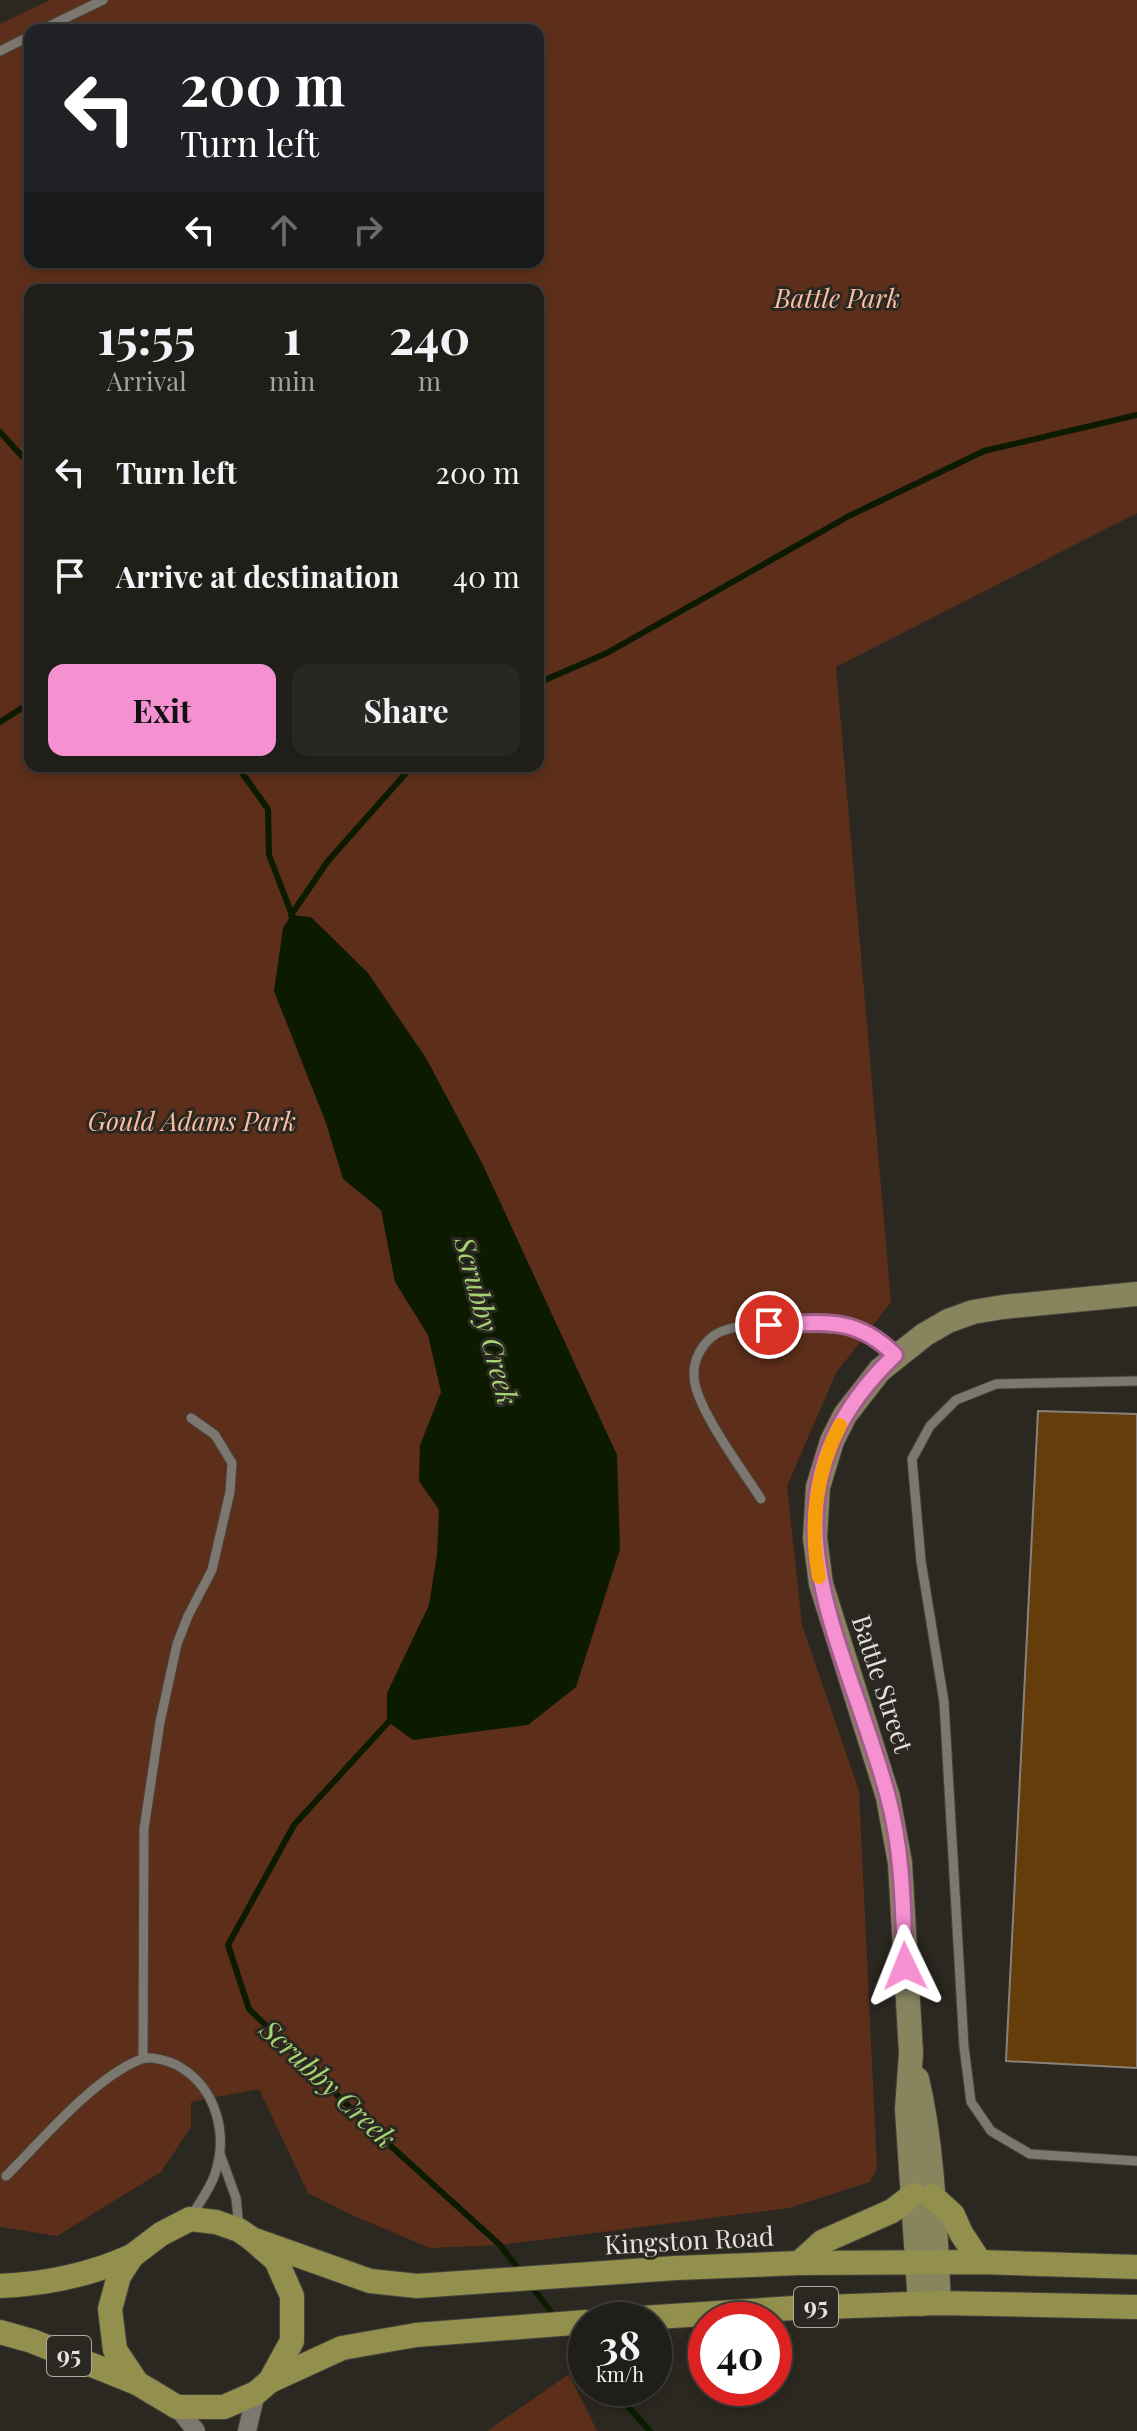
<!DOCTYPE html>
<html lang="en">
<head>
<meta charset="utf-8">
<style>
  :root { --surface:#201e19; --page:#282722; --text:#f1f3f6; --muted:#a2a2a2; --line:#3d3c38; --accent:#f590d1 }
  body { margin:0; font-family:"Playfair Display",serif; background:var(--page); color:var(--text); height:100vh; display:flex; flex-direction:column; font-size:30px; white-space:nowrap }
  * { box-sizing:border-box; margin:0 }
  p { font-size:26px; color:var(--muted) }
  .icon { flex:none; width:44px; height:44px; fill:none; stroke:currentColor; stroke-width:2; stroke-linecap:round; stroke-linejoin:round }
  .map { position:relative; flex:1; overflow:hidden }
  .side { position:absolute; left:24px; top:284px; width:520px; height:488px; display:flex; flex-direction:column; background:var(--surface); border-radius:16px; box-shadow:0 4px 12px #0003,0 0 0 2px var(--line) }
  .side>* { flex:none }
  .banner { position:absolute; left:24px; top:24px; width:520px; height:244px; border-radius:16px; box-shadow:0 4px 12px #0003,0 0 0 2px var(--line); background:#202124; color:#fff; overflow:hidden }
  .speed { position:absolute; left:568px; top:2302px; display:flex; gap:16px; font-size:40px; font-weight:700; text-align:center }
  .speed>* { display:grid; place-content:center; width:104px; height:104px; border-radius:50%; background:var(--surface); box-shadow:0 4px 12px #0003,0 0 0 2px var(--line); line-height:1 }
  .speed small { font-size:20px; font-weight:400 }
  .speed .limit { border:12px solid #d22; background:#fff; color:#111 }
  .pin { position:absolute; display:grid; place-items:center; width:68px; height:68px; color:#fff; margin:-34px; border:4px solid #fff; border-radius:50%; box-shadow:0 2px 8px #0007 }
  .me { position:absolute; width:88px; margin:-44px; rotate:358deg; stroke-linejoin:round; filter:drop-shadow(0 0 6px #0008) }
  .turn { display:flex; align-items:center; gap:28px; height:168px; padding:0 24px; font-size:36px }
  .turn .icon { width:104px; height:104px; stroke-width:2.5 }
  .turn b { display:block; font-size:56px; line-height:68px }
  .lanes { display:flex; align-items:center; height:76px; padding:0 24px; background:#0003; justify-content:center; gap:40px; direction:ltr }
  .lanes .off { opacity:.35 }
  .eta { display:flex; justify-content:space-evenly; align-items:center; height:136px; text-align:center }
  .eta b { font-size:48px; font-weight:700; line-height:56px }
  .button { display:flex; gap:16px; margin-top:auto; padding:16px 24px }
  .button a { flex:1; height:92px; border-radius:16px; background:var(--accent); color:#111; font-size:32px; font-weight:700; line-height:92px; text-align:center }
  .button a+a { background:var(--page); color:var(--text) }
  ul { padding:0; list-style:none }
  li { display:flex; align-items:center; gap:24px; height:104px; padding:0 24px }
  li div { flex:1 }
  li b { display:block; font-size:30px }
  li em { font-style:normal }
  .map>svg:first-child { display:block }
</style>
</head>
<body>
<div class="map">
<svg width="1137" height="2431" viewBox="0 0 1137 2431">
  <rect width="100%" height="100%" fill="#2b2821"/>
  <g fill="#5d2f1a" fill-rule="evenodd">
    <path d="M50,0h1087v513l-301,154 55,635 -55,71 -49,113 15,139 57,166 18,378 -7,13 -81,26 -289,37 -70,3 -76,-32 -46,-23 -49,-104 -68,13v25l-30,45 -104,64 -57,-9v-2203zM30,30h508v232h-508zM30,290h508v476h-508z"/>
    <path d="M569,2374l28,57h-110z"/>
  </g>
  <path fill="#0c1b00" d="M291,915l20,2 57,56 58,85 56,105 135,292 3,94 -44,138 -48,38 -115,15 -26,-19v-28l42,-88 8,-51 2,-44 -20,-29 1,-36 21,-53 -13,-57 -33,-53 -14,-72 -38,-31 -17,-56 -52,-132 9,-63z"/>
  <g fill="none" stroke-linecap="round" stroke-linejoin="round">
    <g stroke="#0c1b00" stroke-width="6">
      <path d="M0,432l30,33"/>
      <path d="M538,683l69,-30 242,-137 135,-65 153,-36"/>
      <path d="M0,722l30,-19"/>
      <path d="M237,766l31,43 1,46 25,65"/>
      <path d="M291,915l37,-54 79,-89 9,-6"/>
      <path d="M394,1716l-100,109 -66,120 21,64 123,120 128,116 22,29"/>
      <path d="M531,2286l25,32"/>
      <path d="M566,2330l20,26"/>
      <path d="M611,2388l39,43"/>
    </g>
  </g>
  <path fill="#643d0b" stroke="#88817a" stroke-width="2" d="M1038,1411l99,3v654l-131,-7z"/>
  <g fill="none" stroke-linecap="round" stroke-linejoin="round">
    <g stroke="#46433c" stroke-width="11">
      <g id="lane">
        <path d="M41,30l62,-30"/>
        <path d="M0,51l30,-15"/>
        <path d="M1137,1381l-141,3 -40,16 -26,26 -18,33 9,102 23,141 20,345 7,55 20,29 39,23 107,7"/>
        <path d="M761,1499c-17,-27 -67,-93 -67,-123 -1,-16 8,-33 22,-42 23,-14 113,-14 139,-7 17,5 29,17 40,28"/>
        <path d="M143,2058l1,-229 16,-107 17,-78 11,-28 24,-46 18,-78 2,-29 -17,-28 -24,-17"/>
        <path d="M220,2154l16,44 3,30"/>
        <path d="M6,2176c36,-36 87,-97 133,-116 11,-5 31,1 41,7 37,22 48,68 35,107 -5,15 -16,29 -24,43"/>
      </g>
    </g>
    <g stroke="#46433c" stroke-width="20">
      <g id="street">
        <path d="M177,2407l19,24"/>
        <path d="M247,2431l9,-38"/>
      </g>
    </g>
    <g stroke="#46433c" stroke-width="26">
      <g id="secondary">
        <path d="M917,2079c17,72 18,150 22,224"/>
        <path d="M920,2304l-13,-195 4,-56 -11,-190 -12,-66 -67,-213 -6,-46 3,-51 14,-46 13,-26 35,-45 44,-35 24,-14 25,-9 30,-5 134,-13"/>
      </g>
    </g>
    <g stroke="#46433c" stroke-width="26">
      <g id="primary">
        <path d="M932,2196l21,19 8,18 19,29"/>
        <path d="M190,2219l26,3 23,8 13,9 24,21 16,36v45l-22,40 -14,12 -32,14h-47l-40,-24 -22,-33 -5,-41 9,-33 13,-20 29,-22z"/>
        <path d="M252,2239l118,42 47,5 259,-18 123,-5 181,-1 157,5"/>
        <path d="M799,2263l23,-21 70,-31 21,-16"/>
        <path d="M0,2286c46,-2 90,-11 132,-30"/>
        <path d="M611,2320l183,-12 145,-5 198,4"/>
        <path d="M0,2332l32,9 105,42"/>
        <path d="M270,2381l72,-33 74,-13 170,-13"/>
      </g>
    </g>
    <use href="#lane" stroke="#7c7870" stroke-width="9"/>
    <use href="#street" stroke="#7c7870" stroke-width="18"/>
    <use href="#secondary" stroke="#87845e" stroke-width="24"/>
    <use href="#primary" stroke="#92904c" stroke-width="24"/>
  </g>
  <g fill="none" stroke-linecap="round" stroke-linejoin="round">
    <g stroke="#9f5e88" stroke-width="20">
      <path id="route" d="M769,1325c53,-2 86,-10 126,30 -150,143 -50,280 -7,442 15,55 15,113 17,169"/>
    </g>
    <use href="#route" stroke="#f590d1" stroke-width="14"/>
    <path stroke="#f59e0b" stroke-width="14" d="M819,1577c-10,-52 -3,-105 21,-152"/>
  </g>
  <g text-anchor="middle" stroke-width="6" stroke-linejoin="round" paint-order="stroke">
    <g fill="#2b2821" stroke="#acaaa4" stroke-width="2">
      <rect x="794" y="2287" width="44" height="40" rx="6"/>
      <rect x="47" y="2336" width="44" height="40" rx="6"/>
    </g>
    <g font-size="24" font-weight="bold" fill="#e3e1dc">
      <text x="816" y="2315">95</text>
      <text x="69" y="2364">95</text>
    </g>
    <g font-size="26" font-style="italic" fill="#fbbea3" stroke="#2b2821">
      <text x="837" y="308">Battle Park</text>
      <text x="192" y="1131">Gould Adams Park</text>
    </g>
    <g font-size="26" fill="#e3e1dc" stroke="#2b2821">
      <text transform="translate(882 1684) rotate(72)" y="9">Battle Street</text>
      <text transform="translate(689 2241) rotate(-3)" y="9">Kingston Road</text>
    </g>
    <g font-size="28" font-style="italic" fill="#a5d374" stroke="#2b2821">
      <text transform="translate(486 1321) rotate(75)" y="10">Scrubby Creek</text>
      <text transform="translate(328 2084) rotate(43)" y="10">Scrubby Creek</text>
    </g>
  </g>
</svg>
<div class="speed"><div>38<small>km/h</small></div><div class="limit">40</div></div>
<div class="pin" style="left:769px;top:1325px;background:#d93025"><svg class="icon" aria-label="arrive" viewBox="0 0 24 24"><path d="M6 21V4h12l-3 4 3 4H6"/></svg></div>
<svg class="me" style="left:905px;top:1966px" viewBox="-20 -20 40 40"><path d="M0-17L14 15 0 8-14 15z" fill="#f590d1" stroke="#fff" stroke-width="4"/></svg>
<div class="banner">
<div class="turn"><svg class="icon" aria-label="left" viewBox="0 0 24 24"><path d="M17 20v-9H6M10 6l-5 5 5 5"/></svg><div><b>200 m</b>Turn left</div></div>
<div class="lanes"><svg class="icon" aria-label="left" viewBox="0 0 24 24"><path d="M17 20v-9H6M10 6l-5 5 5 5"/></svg><svg class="icon off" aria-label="ahead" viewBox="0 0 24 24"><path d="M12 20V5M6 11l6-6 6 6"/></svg><svg class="icon off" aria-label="right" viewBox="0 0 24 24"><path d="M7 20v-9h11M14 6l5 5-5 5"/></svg></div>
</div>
<section class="side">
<div class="eta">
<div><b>15:55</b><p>Arrival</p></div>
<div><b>1</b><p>min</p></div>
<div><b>240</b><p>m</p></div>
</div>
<ul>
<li><svg class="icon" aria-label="left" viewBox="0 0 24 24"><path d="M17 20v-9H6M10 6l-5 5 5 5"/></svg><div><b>Turn left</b></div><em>200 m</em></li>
<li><svg class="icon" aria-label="arrive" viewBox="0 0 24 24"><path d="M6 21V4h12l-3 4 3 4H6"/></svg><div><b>Arrive at destination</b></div><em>40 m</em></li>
</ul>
<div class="button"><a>Exit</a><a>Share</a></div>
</section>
</div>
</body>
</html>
